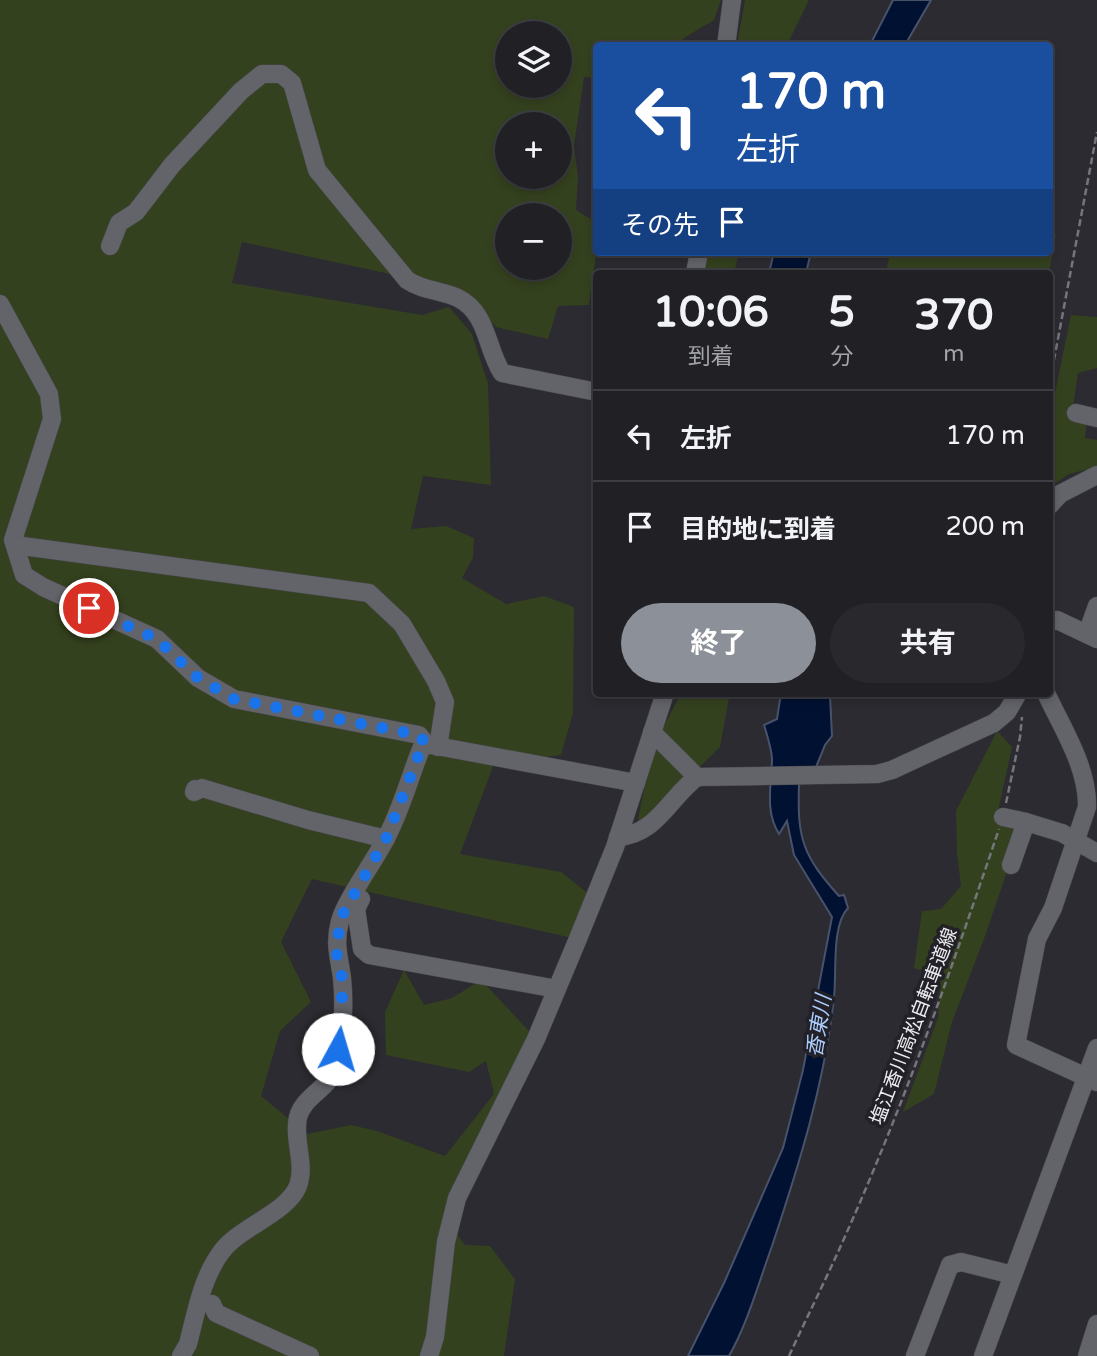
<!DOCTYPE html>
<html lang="ja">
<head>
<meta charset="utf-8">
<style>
  :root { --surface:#202025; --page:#28282d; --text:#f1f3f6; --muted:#a2a3a7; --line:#3d3e42; --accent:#8c9099 }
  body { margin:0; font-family:"Varela Round","Noto Sans JP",sans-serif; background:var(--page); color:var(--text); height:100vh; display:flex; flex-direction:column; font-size:26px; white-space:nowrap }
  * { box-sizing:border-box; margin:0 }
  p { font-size:23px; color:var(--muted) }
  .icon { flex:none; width:38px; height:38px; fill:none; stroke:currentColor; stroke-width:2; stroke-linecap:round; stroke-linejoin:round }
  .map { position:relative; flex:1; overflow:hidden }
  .drawer { position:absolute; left:593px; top:270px; width:460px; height:427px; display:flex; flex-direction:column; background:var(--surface); border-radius:7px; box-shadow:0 4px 10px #0003,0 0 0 2px var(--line) }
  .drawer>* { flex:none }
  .banner { position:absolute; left:593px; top:42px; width:460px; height:214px; border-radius:7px; box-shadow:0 4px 10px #0003,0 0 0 2px var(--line); background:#1a4fa0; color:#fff; overflow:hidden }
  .controls { position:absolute; left:495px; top:21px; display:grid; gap:14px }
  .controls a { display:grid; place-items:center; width:77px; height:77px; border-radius:50%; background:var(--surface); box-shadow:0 4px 10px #0003,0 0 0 2px var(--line); font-size:35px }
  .pin { position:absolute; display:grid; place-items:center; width:60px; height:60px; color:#fff; margin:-30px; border:4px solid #fff; border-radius:50%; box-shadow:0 2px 7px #0007 }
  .me { position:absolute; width:77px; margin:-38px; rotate:6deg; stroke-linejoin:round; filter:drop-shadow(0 0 5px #0008) }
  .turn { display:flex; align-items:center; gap:24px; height:147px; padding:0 28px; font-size:32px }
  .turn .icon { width:91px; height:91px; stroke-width:2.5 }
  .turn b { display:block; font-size:49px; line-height:60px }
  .then { display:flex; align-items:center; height:66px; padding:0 28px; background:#0003; gap:14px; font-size:26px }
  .eta { display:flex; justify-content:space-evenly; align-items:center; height:119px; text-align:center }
  .eta b { font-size:42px; font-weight:700; line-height:49px }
  .cta { display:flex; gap:14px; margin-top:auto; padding:14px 28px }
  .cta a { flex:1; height:80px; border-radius:42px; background:var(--accent); color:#fff; font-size:28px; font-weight:700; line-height:80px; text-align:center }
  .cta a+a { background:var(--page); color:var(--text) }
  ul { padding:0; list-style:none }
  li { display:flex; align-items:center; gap:21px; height:91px; padding:0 28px; border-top:2px solid var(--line) }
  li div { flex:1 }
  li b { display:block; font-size:26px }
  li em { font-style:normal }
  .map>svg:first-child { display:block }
</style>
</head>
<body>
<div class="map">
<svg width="1097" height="1356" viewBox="0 0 1097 1356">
  <rect width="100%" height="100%" fill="#2b2b31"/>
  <g fill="#34411e" fill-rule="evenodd">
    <path d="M0,0h721l-7,20 -30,18 -5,7 -82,1v32l-13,-1 -10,69 4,31 -2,33 21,13v24l-8,58 -31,1 -10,33 -52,-12 -29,-30 -54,-18 -171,-37 -10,41 190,32 27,-8 23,27 16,50 3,101 -68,-9 -12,53 35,-3 28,12 -1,20 -11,20 44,26 38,-8 30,11 -1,106 -12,42 -39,5 -25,-4 -37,98 101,18 29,23 -18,43 -260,-59 -31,63 30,60 -31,29 -19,65 46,38 44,-9 26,6 68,25 49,-62 -8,-33 -17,11 -83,-17 -1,-43 19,-42 20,35 28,-7 29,-18 49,52 -76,163 -7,27 18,23 25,1 25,33 -11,77h-504zM508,33h52v53h-52zM508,124h52v53h-52zM508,215h52v53h-52z"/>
    <path d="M745,0h64l-22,45h-50z"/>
    <path d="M1050,233l6,1 -7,39h-163l4,-21h160z"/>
    <path d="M706,252h33l-5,21h-31z"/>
    <path d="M1071,315l26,2v51l-19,5 -5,34 14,13 -2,18 12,2v27l-28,7 -19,13v-70z"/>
    <path d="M681,693h49l-10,54 -84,82 16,-79z"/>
    <path d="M997,731l15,16 -15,69 26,9 -39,114 -32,83 -18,72 -31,18 35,-94 3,-41 -27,-9 8,-57 19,-2 20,-23 -4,-33 -1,-42z"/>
  </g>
  <g fill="#011131" stroke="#48536b" stroke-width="2">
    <path d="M893,0h38l-26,45h-35z"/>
    <path d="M774,252h37l-5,21h-37z"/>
    <path d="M781,693h48l1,3 2,40 -7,9 -11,27 -15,13c-2,54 4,71 40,111l5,-1 4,13c-17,18 -11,64 -14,89 -9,85 -35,168 -62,249 -13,36 -24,76 -43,110h-41l36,-73 59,-135 20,-78 29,-153 -38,-62 -7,-34 -8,13c-15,-24 -7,-50 -7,-76 -1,-11 -5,-23 -8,-33l13,-6z"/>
  </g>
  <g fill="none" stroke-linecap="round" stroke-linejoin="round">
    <g stroke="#47474d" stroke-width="19">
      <g id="minor">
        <path d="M726,46l6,-46"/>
        <path d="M110,246l9,-23 17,-11 36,-47 69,-74 21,-17h19l11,9 25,87 90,110c16,11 34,10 51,18 30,15 28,50 44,75l95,19"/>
        <path d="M695,273l4,-21"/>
        <path d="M0,304l49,90 3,25 -39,121 11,35 19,12 114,52 41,39 36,21 185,36 7,9"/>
        <path d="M1076,413l21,5"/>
        <path d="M1050,505l10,-11 37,-19"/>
        <path d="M15,545l354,48 33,31 34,57 9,21 -7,45"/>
        <path d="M1050,622l7,-2 40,19"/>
        <path d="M1087,634l10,-28"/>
        <path d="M1046,693c16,35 42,74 41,114l-34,101 -16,31 -21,106 81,37"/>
        <path d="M652,732l45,45"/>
        <path d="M195,789l-1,3 8,-4 106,32 78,19"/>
        <path d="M1003,817l23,5"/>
        <path d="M618,837c39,-3 51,-39 79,-60l180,-3 15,-4 102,-47 13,-11 11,-19"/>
        <path d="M1011,865l15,-43 36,11 35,20"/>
        <path d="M355,895l6,4 -5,10 6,40 7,6 188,34"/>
        <path d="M212,1304l4,9 94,43"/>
        <path d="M181,1356l7,-12c8,-31 14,-67 34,-93 18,-24 65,-38 76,-65 8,-22 -5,-46 0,-69 6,-22 32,-28 37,-50 7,-28 10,-60 7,-89 -3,-22 -8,-34 -2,-57 6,-21 33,-58 44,-79 16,-28 25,-63 37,-93l5,-5 210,39"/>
        <path d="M429,1356l6,-19 11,-95 11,-44 79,-159 41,-98 38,-94 50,-154"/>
        <path d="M915,1356l35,-91 11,-3 52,13"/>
        <path d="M983,1356l114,-308"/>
        <path d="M1087,1356l10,-32"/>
      </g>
    </g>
    <g stroke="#75757b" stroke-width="2.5" stroke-dasharray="7 3.5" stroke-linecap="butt">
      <path d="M1050,381l47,-249"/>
      <path d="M1006,803l14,-66 2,-20"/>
      <path d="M789,1356c18,-39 37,-77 54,-115 60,-134 109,-273 156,-412"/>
    </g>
    <use href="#minor" stroke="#63636a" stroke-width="18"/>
  </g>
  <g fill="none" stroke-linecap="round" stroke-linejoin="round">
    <path stroke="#1a73e8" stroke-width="12" stroke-dasharray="0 21.6" d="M89,608l68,31 41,39 36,21 185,36 7,9 -5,5 -35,90 -45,78 -5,34 6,27v50l-4,21"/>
  </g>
  <g text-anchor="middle" stroke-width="7" stroke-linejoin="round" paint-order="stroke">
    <g font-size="19" fill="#ededf1" stroke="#212127">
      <text transform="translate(913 1026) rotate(-69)" y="7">塩江香川高松自転車道線</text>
    </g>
    <g font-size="21" font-style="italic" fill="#abcbfd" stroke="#212127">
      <text transform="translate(819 1026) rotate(-81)" y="7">香東川</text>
    </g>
  </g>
</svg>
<div class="controls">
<a><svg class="icon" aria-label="layers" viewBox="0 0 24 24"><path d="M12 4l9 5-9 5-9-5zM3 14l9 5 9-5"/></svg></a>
<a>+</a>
<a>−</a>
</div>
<div class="pin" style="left:89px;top:608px;background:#d93025"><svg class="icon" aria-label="arrive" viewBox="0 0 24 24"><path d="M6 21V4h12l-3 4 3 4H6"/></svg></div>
<svg class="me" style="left:338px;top:1049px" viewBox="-20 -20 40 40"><circle r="19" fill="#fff"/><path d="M0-13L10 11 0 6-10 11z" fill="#1a73e8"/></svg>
<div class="banner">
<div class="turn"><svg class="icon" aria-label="left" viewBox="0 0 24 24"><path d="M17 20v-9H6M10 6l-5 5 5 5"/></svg><div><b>170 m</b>左折</div></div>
<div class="then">その先<svg class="icon" aria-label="arrive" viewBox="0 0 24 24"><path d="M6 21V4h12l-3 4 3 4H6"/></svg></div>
</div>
<section class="drawer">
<div class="eta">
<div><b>10:06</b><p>到着</p></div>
<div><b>5</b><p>分</p></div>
<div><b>370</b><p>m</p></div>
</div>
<ul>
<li><svg class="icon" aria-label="left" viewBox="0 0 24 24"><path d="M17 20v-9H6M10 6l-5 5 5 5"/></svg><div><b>左折</b></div><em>170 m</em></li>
<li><svg class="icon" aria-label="arrive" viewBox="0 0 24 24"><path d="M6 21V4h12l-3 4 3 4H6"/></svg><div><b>目的地に到着</b></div><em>200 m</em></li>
</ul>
<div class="cta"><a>終了</a><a>共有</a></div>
</section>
</div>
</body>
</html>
